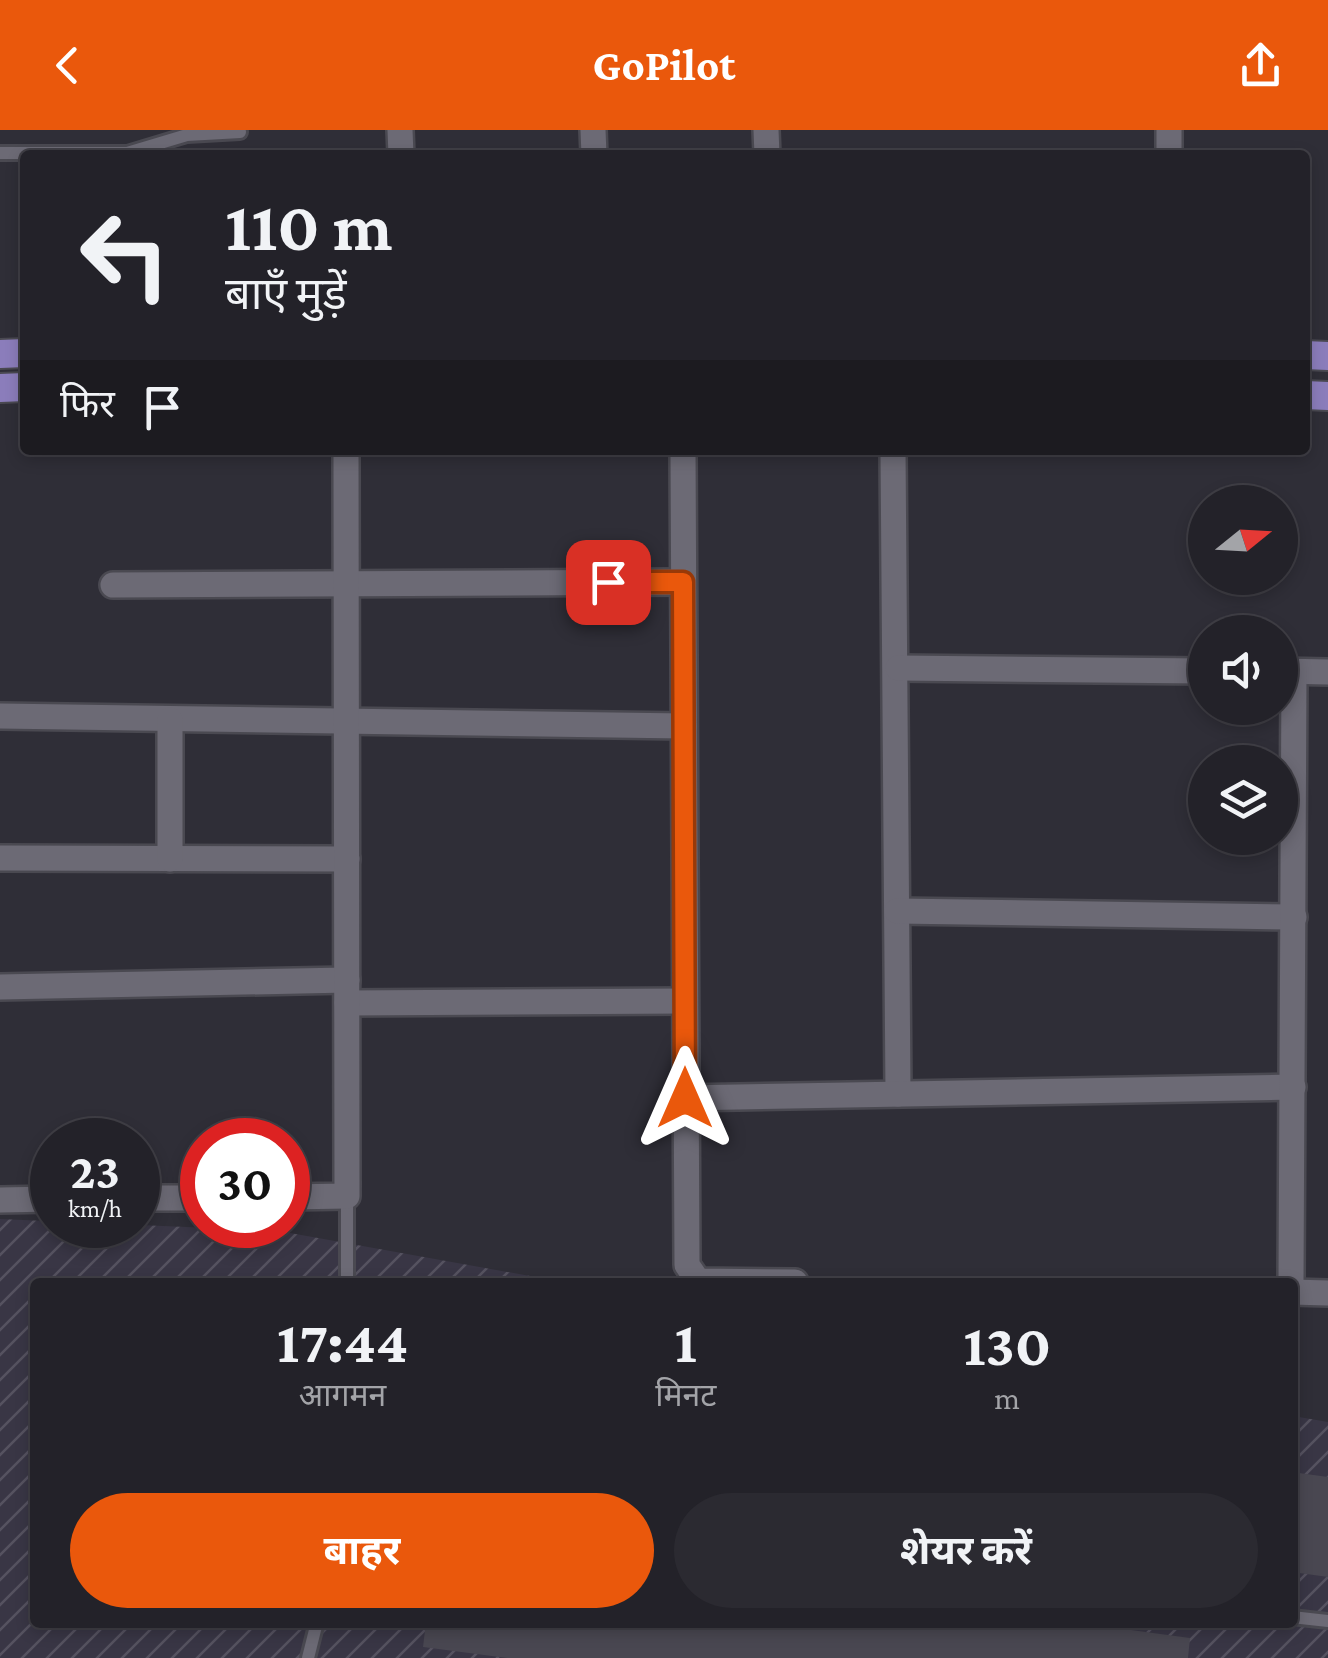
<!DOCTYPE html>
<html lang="hi">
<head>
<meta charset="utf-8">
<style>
  :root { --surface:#232229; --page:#2b2a31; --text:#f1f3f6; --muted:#a3a4a8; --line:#403f46; --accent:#ea580c }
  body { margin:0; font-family:"Crimson Pro","Noto Sans Devanagari",serif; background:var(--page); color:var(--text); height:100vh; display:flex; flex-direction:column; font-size:38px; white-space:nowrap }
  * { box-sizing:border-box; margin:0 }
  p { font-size:32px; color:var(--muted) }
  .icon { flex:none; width:55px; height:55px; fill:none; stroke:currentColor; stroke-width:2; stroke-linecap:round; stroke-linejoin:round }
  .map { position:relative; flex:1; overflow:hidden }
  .drawer { position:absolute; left:30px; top:1148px; width:1268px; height:350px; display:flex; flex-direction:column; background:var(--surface); border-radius:10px; box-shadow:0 5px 15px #0003,0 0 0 2px var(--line) }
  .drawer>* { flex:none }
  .top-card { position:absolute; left:20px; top:20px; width:1290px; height:305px; border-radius:10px; box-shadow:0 5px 15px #0003,0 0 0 2px var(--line); background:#232229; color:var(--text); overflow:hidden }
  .needle { width:65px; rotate:72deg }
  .controls { position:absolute; left:1188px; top:355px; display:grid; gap:20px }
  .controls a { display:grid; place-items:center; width:110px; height:110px; border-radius:50%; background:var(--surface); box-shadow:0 5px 15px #0003,0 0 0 2px var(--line); font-size:50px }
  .speed { position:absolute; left:30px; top:988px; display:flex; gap:20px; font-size:50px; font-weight:700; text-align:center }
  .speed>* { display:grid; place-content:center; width:130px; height:130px; border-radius:50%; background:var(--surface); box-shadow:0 5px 15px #0003,0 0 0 2px var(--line); line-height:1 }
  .speed small { font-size:25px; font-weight:400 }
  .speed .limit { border:15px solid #d22; background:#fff; color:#111 }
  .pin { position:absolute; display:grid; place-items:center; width:85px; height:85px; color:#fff; margin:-42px; border-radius:20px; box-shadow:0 5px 15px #0006 }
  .me { position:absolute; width:110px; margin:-55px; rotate:0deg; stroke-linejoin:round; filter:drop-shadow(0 0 8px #0008) }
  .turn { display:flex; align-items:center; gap:35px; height:210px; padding:0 40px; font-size:45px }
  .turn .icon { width:130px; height:130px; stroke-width:2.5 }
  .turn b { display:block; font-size:70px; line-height:85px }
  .then { display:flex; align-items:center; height:95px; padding:0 40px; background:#0003; gap:20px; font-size:38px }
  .eta { display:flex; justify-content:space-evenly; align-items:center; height:170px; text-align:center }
  .eta b { font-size:60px; font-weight:700; line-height:70px }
  .cta { display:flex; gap:20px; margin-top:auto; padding:20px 40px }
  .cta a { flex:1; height:115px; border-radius:60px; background:var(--accent); color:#fff; font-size:40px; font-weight:700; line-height:115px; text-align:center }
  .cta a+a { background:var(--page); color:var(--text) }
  header { display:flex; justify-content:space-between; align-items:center; height:130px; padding:0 40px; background:var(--accent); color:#fff; font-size:45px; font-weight:700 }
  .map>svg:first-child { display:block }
</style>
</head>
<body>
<header><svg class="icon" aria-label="back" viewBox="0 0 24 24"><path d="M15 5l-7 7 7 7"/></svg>GoPilot<svg class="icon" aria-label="share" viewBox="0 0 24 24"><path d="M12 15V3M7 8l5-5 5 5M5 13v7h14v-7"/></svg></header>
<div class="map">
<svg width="1328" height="1528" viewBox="0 0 1328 1528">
  <defs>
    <pattern id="industrial-furrows" width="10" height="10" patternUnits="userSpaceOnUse" patternTransform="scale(2.5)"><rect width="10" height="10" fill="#393645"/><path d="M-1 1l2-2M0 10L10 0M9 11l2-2" fill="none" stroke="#555260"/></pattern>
  </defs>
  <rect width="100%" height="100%" fill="#2f2e37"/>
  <path fill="url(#industrial-furrows)" d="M0,1089l279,12 284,51h-528v340h1257l1,-206 35,6v236h-1328z"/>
  <g fill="#494751">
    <path d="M1292,1342l36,5v100l-36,-5z"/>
    <path d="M426,1492h646l118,16 -2,20h-681l-84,-11z"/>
  </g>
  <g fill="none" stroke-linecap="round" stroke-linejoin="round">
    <g stroke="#4a4951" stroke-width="18">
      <g id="service">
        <path d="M0,23h127l60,-18 53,-3"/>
        <path d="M347,1152v-86"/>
        <path d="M1292,1487l36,4"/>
        <path d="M308,1528l9,-36"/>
      </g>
    </g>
    <g stroke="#4a4951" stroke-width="30">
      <g id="minor">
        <path d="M400,0l1,25"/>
        <path d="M593,0l1,25"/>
        <path d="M766,0l1,25"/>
        <path d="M1169,0v25"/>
        <path d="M683,320l4,815 11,16 97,1"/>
        <path d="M893,320l5,644"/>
        <path d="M113,455l570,-3"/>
        <path d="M898,538l307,3"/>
        <path d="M1280,541l48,1"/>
        <path d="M0,586l684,10"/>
        <path d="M0,728l347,1"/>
        <path d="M170,729v-139"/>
        <path d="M897,781l397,6"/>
        <path d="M0,857l347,-7"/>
        <path d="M347,873l338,-2"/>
        <path d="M685,968l608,-11"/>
        <path d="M288,1067l59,-1 -1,-746"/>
        <path d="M138,1068h64"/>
        <path d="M0,1070l52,-1"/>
        <path d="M1291,1152l3,-610"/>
        <path d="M1292,1162l36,1"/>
      </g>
    </g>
    <g stroke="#4a4951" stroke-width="32">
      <g id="primary">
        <path d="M0,224l25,-1"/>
        <path d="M1305,225l23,1"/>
        <path d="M0,258l25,-1"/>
        <path d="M1305,265l23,1"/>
      </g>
    </g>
    <use href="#service" stroke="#6c6a75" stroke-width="12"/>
    <use href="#minor" stroke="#6c6a75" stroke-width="25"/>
    <use href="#primary" stroke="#8b7dbb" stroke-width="28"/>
  </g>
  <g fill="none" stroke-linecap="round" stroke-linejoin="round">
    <g stroke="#983908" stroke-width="25">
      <path id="route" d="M608,452h75l2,516"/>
    </g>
    <use href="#route" stroke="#ea580c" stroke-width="18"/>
  </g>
</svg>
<div class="controls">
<a><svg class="needle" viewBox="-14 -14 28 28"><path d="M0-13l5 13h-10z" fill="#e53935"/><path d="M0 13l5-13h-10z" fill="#a3a4a8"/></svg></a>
<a><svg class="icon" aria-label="sound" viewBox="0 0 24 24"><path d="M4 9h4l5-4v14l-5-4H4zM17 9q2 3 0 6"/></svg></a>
<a><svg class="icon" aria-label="layers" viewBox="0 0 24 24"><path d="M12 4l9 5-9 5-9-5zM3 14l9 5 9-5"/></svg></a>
</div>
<div class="speed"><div>23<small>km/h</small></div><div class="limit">30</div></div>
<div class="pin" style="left:608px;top:452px;background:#d93025"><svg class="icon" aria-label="arrive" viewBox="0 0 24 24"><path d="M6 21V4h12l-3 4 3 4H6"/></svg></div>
<svg class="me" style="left:685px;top:968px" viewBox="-20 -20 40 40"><path d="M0-17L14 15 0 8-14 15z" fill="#ea580c" stroke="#fff" stroke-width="4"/></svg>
<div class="top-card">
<div class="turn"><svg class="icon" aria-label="left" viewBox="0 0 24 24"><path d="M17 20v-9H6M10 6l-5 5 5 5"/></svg><div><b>110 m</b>बाएँ मुड़ें</div></div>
<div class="then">फिर<svg class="icon" aria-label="arrive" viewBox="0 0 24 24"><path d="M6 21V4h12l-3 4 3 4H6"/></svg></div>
</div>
<section class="drawer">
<div class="eta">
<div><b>17:44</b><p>आगमन</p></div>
<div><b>1</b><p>मिनट</p></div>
<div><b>130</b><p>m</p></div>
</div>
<div class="cta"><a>बाहर</a><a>शेयर करें</a></div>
</section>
</div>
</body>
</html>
